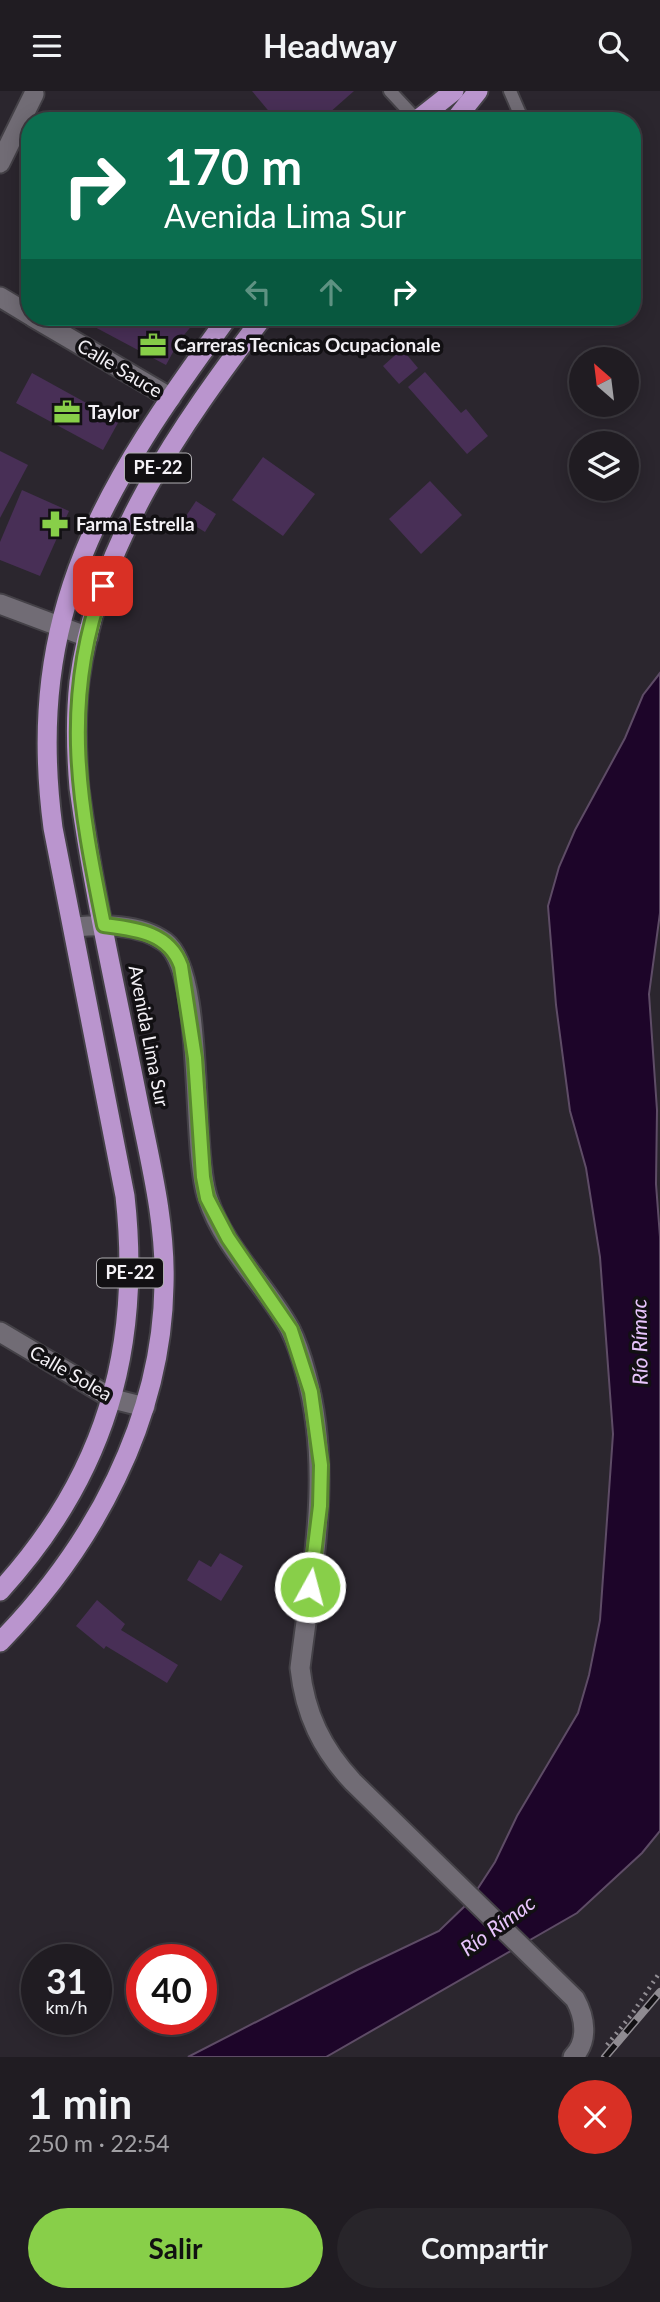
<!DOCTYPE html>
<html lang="es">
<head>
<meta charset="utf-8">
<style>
  :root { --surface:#201c22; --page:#28252a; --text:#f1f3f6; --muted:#a2a1a5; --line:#3d3a40; --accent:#88cf49 }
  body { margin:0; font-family:Lato,sans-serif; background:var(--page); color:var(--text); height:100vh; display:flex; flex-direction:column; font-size:26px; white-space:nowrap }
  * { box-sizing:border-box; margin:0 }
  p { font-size:23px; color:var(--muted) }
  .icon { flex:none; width:38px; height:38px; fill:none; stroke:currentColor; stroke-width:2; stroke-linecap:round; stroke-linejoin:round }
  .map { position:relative; height:1966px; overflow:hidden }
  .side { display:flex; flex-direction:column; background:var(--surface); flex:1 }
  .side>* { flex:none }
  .top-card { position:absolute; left:21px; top:21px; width:620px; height:214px; border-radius:28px; box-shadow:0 4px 18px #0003,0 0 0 2px var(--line); background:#0b6e4f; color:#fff; overflow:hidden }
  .needle { width:46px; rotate:332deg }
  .fabs { position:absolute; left:569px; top:256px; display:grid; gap:14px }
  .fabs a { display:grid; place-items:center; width:70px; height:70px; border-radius:50%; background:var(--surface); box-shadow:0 4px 18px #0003,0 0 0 2px var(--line); font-size:35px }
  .speed { position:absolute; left:21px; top:1853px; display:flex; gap:14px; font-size:35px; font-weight:700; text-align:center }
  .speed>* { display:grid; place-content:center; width:91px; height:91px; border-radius:50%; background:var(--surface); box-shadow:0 4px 18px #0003,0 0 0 2px var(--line); line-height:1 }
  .speed small { font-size:18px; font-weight:400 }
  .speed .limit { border:10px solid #d22; background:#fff; color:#111 }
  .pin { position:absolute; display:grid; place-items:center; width:60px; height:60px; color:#fff; margin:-30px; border-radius:14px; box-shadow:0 4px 10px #0006 }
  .me { position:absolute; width:77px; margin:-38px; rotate:7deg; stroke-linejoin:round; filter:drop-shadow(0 0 5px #0008) }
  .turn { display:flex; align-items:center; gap:24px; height:147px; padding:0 28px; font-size:32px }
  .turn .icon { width:91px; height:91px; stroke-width:2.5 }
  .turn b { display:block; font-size:49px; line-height:60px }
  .lanes { display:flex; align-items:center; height:66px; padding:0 28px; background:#0003; justify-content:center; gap:35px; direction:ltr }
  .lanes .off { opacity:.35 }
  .round { display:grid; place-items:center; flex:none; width:74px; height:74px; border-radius:37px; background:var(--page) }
  .head { display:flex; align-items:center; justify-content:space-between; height:119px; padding:0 28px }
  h1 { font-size:42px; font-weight:700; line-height:52px }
  .cta { display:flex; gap:14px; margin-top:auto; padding:14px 28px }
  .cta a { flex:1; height:80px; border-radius:42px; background:var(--accent); color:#111; font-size:28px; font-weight:700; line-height:80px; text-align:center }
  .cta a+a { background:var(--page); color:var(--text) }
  header { display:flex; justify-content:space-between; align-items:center; height:91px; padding:0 28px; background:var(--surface); font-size:32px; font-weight:700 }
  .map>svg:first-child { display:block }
</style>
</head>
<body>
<header><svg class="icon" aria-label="menu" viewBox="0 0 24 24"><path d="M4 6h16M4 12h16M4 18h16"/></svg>Headway<svg class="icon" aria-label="search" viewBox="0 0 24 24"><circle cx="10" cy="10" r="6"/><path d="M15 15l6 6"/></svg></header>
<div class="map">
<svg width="660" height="1966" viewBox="0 0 660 1966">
  <rect width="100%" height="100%" fill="#2b262e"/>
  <path fill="#1d0529" stroke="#5e4c66" stroke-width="2" d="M660,582v240l-11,81 8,116 -1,74 4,53v594l-18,22 -65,60 -251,144h-138l169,-87 82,-39 30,-29 26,-40 22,-46 61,-103 11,-38 11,-55 13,-186 -13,-177 -14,-89 -16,-57 -14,-106 -8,-99 11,-39 16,-37 50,-92 18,-43z"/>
  <g fill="#482f56">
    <path d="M252,0h102l-34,30h-43z"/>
    <path d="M76,226h123l-20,24 -13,24z"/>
    <path d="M402,258l16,19 -19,16 -16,-18z"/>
    <path d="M425,281l36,41 5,-4 22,27 -21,18 -59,-67z"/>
    <path d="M32,282l87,48 -16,29 -87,-47z"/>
    <path d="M0,360l28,14 -28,53z"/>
    <path d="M263,366l52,37 -32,42 -51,-36z"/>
    <path d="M430,390l32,34 -41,39 -32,-35z"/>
    <path d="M22,399l47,21 -29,65 -40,-16v-18z"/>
    <path d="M196,410l20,13 -11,18 -21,-13z"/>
    <path d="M220,1462l23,13 -22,35 -34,-21 12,-20 12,7z"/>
    <path d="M97,1509l28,24 -4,6 57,35 -11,18 -61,-37 -2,3 -28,-23z"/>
  </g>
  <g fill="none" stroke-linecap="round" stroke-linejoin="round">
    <g stroke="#444147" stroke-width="16">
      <g id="service">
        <path d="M390,0l27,29"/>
        <path d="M510,0l13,30"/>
      </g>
    </g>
    <g stroke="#444147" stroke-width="23">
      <g id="minor">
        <path d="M0,72l34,-69"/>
        <path d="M0,206l30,18"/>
        <path d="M33,226l138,81"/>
        <path d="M0,513l88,33"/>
        <path d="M0,1241l113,67 32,8"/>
      </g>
    </g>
    <g stroke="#444147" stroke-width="23">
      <path id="tertiary" d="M73,836c29,-2 66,-4 92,15 41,30 25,205 43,257 16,49 58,86 82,130 7,14 12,30 16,45 27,97 6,196 -6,294 5,46 22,81 53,114l222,217c10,18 14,42 -2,58"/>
    </g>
    <g stroke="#444147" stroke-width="23">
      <g id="trunk">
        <path d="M416,30l38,-30"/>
        <path d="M454,30l24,-30"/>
        <path d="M0,1500c105,-115 142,-242 125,-395l-72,-368c-29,-218 52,-343 175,-511"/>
        <path d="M0,1551c93,-95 162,-222 164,-357 2,-64 -15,-128 -27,-189 -20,-102 -44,-205 -58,-308 -3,-35 -4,-70 0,-106 18,-138 102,-257 184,-365"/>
      </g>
    </g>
    <path stroke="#928e94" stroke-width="4.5" stroke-dasharray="2 5" stroke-linecap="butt" d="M607,1954l25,-31 28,-42"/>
    <use href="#service" stroke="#716c75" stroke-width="12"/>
    <use href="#minor" stroke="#716c75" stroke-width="19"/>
    <use href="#tertiary" stroke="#716c75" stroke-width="19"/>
    <use href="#trunk" stroke="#ba95ce" stroke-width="19"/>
    <g stroke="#8f8b91" stroke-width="8">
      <path id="rail" d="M605,1966l55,-65"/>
    </g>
    <use href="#rail" stroke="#121013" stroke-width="5" stroke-dasharray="16" stroke-linecap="butt"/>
  </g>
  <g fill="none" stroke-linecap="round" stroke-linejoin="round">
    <g stroke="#58872f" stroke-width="18">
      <path id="route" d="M103,495c-43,118 -23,221 1,339 31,4 65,7 77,41l14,92 8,119 4,21 21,40 63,92 20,62 10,73 -1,41 -10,81"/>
    </g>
    <use href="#route" stroke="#88cf49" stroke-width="12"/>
  </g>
  <defs>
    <g id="office-bare" transform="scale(2.1)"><path d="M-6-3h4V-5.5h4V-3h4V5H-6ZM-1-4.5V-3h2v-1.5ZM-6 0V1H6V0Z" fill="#88cf49" stroke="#121013" stroke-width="2.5" paint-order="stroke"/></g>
    <g id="pharmacy-bare" transform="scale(2.1)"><path d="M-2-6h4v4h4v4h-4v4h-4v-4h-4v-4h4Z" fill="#88cf49" stroke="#121013" stroke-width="2.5" paint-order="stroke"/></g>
  </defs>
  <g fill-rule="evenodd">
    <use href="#office-bare" x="153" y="254"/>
    <use href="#office-bare" x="67" y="321"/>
    <use href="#pharmacy-bare" x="55" y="433"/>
  </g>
  <g text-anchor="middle" stroke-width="7" stroke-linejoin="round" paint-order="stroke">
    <g fill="#121013" stroke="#b0aeb2" stroke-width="2">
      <rect x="125" y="362.5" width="66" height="29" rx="5"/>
      <rect x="97" y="1167.5" width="66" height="29" rx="5"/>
    </g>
    <g font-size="18" font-weight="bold" fill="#f4f1f6">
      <text x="158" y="383">PE-22</text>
      <text x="130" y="1188">PE-22</text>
    </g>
    <g font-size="19" font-weight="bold" fill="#f4f1f6" stroke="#121013" text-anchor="start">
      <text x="174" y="261">Carreras Tecnicas Ocupacionale</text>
      <text x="88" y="328">Taylor</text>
      <text x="76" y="440">Farma Estrella</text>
    </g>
    <g font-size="19" fill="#f4f1f6" stroke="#121013">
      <text transform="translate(120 277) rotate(31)" y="7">Calle Sauce</text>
      <text transform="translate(149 945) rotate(79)" y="7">Avenida Lima Sur</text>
      <text transform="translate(71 1282) rotate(30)" y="7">Calle Solea</text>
    </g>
    <g font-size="21" font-style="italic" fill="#e8c5fc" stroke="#121013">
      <text transform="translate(640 1251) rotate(-91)" y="7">Río Rímac</text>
      <text transform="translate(498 1835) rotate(-36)" y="7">Río Rímac</text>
    </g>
  </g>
</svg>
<div class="fabs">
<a><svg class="needle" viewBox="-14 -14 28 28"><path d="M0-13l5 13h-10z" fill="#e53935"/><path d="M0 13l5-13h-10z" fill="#a2a1a5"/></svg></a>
<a><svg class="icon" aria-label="layers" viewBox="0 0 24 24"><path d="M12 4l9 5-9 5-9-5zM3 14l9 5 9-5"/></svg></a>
</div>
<div class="speed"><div>31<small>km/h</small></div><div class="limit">40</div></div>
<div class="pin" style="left:103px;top:495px;background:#d93025"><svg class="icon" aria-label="arrive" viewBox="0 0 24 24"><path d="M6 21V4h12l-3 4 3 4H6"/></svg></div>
<svg class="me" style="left:310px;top:1496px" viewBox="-20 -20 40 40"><circle r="17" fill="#88cf49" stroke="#fff" stroke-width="3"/><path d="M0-11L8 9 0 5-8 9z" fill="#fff"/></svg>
<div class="top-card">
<div class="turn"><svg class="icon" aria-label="right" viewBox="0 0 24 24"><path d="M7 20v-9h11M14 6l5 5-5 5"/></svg><div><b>170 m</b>Avenida Lima Sur</div></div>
<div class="lanes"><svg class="icon off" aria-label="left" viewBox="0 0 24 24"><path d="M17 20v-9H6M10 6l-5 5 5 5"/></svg><svg class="icon off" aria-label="ahead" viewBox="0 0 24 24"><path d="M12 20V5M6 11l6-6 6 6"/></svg><svg class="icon" aria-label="right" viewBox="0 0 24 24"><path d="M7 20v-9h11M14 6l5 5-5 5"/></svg></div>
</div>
</div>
<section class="side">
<div class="head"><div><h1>1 min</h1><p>250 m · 22:54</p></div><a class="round" style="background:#d93025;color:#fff"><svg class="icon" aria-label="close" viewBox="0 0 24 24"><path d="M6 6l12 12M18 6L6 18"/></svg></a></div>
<div class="cta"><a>Salir</a><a>Compartir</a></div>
</section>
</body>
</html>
